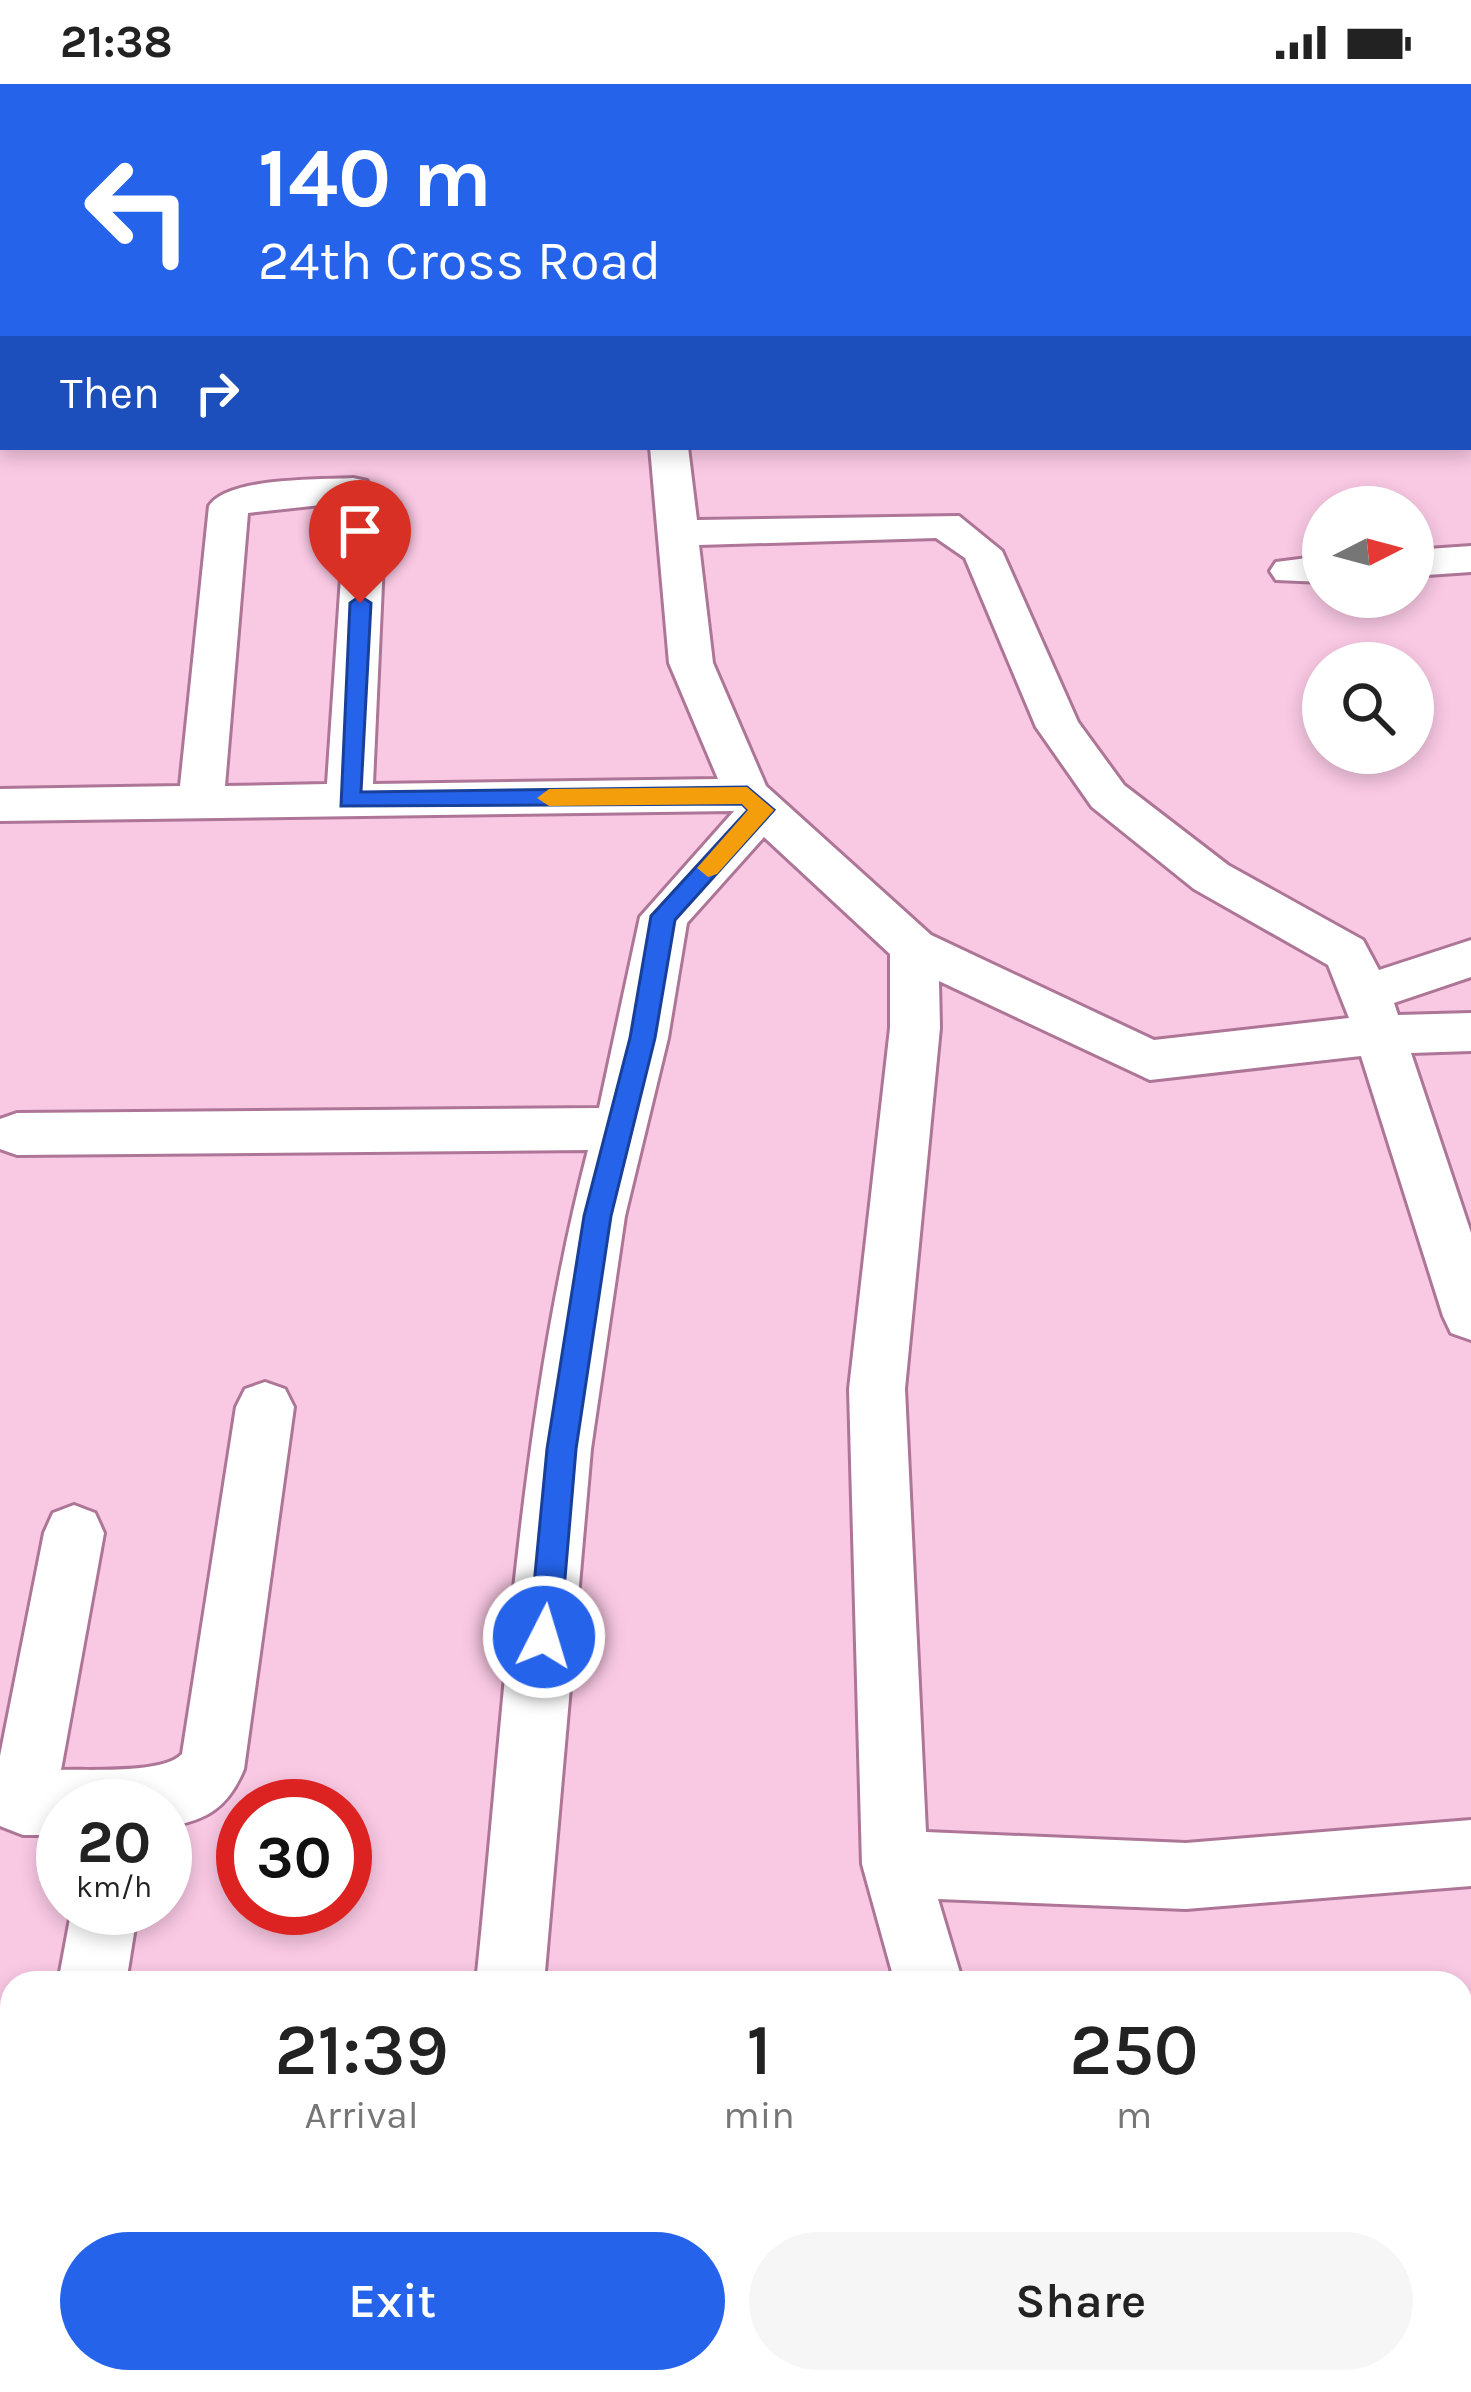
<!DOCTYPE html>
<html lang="en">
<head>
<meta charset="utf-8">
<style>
  :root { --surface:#fff; --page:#f6f6f6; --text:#222; --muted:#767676; --accent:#2563eb }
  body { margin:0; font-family:Karla,sans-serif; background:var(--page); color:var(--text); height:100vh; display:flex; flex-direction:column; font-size:45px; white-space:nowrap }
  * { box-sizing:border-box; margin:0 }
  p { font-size:39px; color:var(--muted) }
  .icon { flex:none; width:66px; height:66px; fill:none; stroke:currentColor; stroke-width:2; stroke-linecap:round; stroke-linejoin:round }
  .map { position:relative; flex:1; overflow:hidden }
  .details { position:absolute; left:0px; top:1887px; width:1473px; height:423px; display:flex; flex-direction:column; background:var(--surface); border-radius:36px 36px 0 0; box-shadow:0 6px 18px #0003 }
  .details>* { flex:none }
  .banner { position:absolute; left:0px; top:0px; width:1473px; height:366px; box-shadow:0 6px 18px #0003; background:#2563eb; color:#fff; overflow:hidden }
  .needle { width:78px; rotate:84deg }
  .buttons { position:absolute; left:1302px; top:402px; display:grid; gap:24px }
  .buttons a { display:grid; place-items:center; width:132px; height:132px; border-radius:50%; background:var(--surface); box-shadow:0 6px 18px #0003; font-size:60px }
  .speed { position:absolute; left:36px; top:1695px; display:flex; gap:24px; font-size:60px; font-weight:700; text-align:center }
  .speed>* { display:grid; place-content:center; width:156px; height:156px; border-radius:50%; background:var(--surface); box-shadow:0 6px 18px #0003; line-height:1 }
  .speed small { font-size:30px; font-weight:400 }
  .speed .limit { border:18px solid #d22; background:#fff; color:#111 }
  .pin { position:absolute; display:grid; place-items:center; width:102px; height:102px; color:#fff; margin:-123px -51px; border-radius:50% 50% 50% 0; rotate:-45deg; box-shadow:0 0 12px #0007 }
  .pin .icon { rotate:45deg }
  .me { position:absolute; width:132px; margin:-66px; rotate:5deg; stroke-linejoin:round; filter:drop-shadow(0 0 9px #0008) }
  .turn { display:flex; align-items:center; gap:42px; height:252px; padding:0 60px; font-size:54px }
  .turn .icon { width:156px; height:156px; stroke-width:2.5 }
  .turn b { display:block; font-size:84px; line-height:102px }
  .then { display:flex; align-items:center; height:114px; padding:0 60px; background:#0003; gap:24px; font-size:45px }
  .eta { display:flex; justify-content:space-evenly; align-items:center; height:204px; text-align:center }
  .eta b { font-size:72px; font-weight:600; line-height:84px }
  .primary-button { display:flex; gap:24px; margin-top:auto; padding:24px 60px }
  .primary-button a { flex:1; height:138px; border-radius:72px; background:var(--accent); color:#fff; font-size:48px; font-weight:600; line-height:138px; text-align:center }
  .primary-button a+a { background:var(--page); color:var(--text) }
  .status { display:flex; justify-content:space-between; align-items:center; height:84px; padding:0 60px; background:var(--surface); direction:ltr }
  .status svg { height:33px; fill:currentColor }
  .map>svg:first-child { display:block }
</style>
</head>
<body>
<div class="status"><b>21:38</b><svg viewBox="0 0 49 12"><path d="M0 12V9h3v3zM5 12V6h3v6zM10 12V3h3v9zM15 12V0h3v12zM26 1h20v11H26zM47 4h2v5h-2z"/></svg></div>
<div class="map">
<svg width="1471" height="2308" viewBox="0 0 1471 2308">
  <rect width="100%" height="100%" fill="#f9c8e3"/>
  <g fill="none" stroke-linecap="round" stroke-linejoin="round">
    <g stroke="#ad7596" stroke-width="6">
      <g id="minor">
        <rect x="20" y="0" width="32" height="3"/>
        <path d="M513,0h32l1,3h-32z"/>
        <path d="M793,0h32l1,3h-32z"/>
        <path d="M978,0h32l2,3h-32z"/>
        <rect x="0" y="21" width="3" height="20"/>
        <rect x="1470" y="104" width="1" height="20"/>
        <rect x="0" y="248" width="3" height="22"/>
        <rect x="1470" y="282" width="1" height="22"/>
        <path d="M650,363h38l9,73 262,-4 43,35 76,171 46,63 104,80 135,75 16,30 92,-30v37l-77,26 4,12 73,-2v38l-60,2 60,180v107l-20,-7 -8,-17 -82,-260 -211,24 -211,-99 1,47 -35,361 21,443 260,11 285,-23v66l-285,23 -248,-10 25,84h-68l-33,-119 -13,-475 41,-361v-74l-126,-117 -77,86 -19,115 -43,178 -34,233 -47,534h-68c29,-276 42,-563 112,-833l-571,5 -17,-6v-30l17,-6 582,-5 41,-191 94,-106 -734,10v-32l180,-3 29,-280c19,-29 110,-26 144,-28l14,3 18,37 -12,266 345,-5 -49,-116zM339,419l6,15 -18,266 -102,2 23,-273zM936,454l29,20 71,169 56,80 102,82 134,76 21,53 -195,22 -223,-105 -165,-149 -53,-123 -14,-118z"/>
        <path d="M1471,462v26l-58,4v-26z"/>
        <path d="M1323,472v26l-47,-2 -6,-9 6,-9z"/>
        <path d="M265,1298l20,7 9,18 -50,362c-16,39 -38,52 -79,58v-21h-102v29h-40l-23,-9v-70l44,-223 9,-20 21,-8 21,8 9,20 -43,237c29,-1 102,4 121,-16l54,-347 9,-18z"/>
        <path d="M72,1824h66l-12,75h-68z"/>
        <rect x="1461" y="2047" width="10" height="72"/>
        <path d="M12,2264v34h48l-2,10h-58v-39z"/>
        <path d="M424,2298h76l-1,10h-76z"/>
        <path d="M998,2298h78l4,10h-78z"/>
      </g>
    </g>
    <use href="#minor" fill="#fff" fill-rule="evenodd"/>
  </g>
  <path fill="#2563eb" stroke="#184099" stroke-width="3" d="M360,512l11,7 -10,189 386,-5 27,23 -99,110 -20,118 -44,178 -35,233 -16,188 -4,10 -12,5 -11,-5 -4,-10 18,-188 37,-233 46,-178 21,-122 97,-106 -6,-6 -401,2 9,-203z"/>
  <path fill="#f59e0b" d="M747,703l27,23 -57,64 -9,3 -11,-9 51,-58 -6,-6 -193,2 -12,-8 12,-9z"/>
</svg>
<div class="buttons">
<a><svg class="needle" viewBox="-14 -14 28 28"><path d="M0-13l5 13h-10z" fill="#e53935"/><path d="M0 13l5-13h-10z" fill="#767676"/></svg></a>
<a><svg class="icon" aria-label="search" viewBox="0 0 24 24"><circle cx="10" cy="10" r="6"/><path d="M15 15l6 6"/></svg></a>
</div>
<div class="speed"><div>20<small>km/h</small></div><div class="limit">30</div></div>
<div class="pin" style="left:360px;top:519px;background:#d93025"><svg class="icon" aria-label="arrive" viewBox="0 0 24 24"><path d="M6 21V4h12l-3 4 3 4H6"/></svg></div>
<svg class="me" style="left:544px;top:1553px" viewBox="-20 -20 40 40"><circle r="17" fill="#2563eb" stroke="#fff" stroke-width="3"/><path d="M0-11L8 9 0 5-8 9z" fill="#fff"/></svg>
<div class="banner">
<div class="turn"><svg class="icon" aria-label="left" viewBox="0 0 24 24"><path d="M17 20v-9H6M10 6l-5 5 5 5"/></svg><div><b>140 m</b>24th Cross Road</div></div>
<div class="then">Then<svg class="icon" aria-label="right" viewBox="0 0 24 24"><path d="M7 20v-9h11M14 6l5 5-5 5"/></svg></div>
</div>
<section class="details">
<div class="eta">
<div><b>21:39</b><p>Arrival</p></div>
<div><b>1</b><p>min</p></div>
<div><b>250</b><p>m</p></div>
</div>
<div class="primary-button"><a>Exit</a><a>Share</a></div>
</section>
</div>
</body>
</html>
